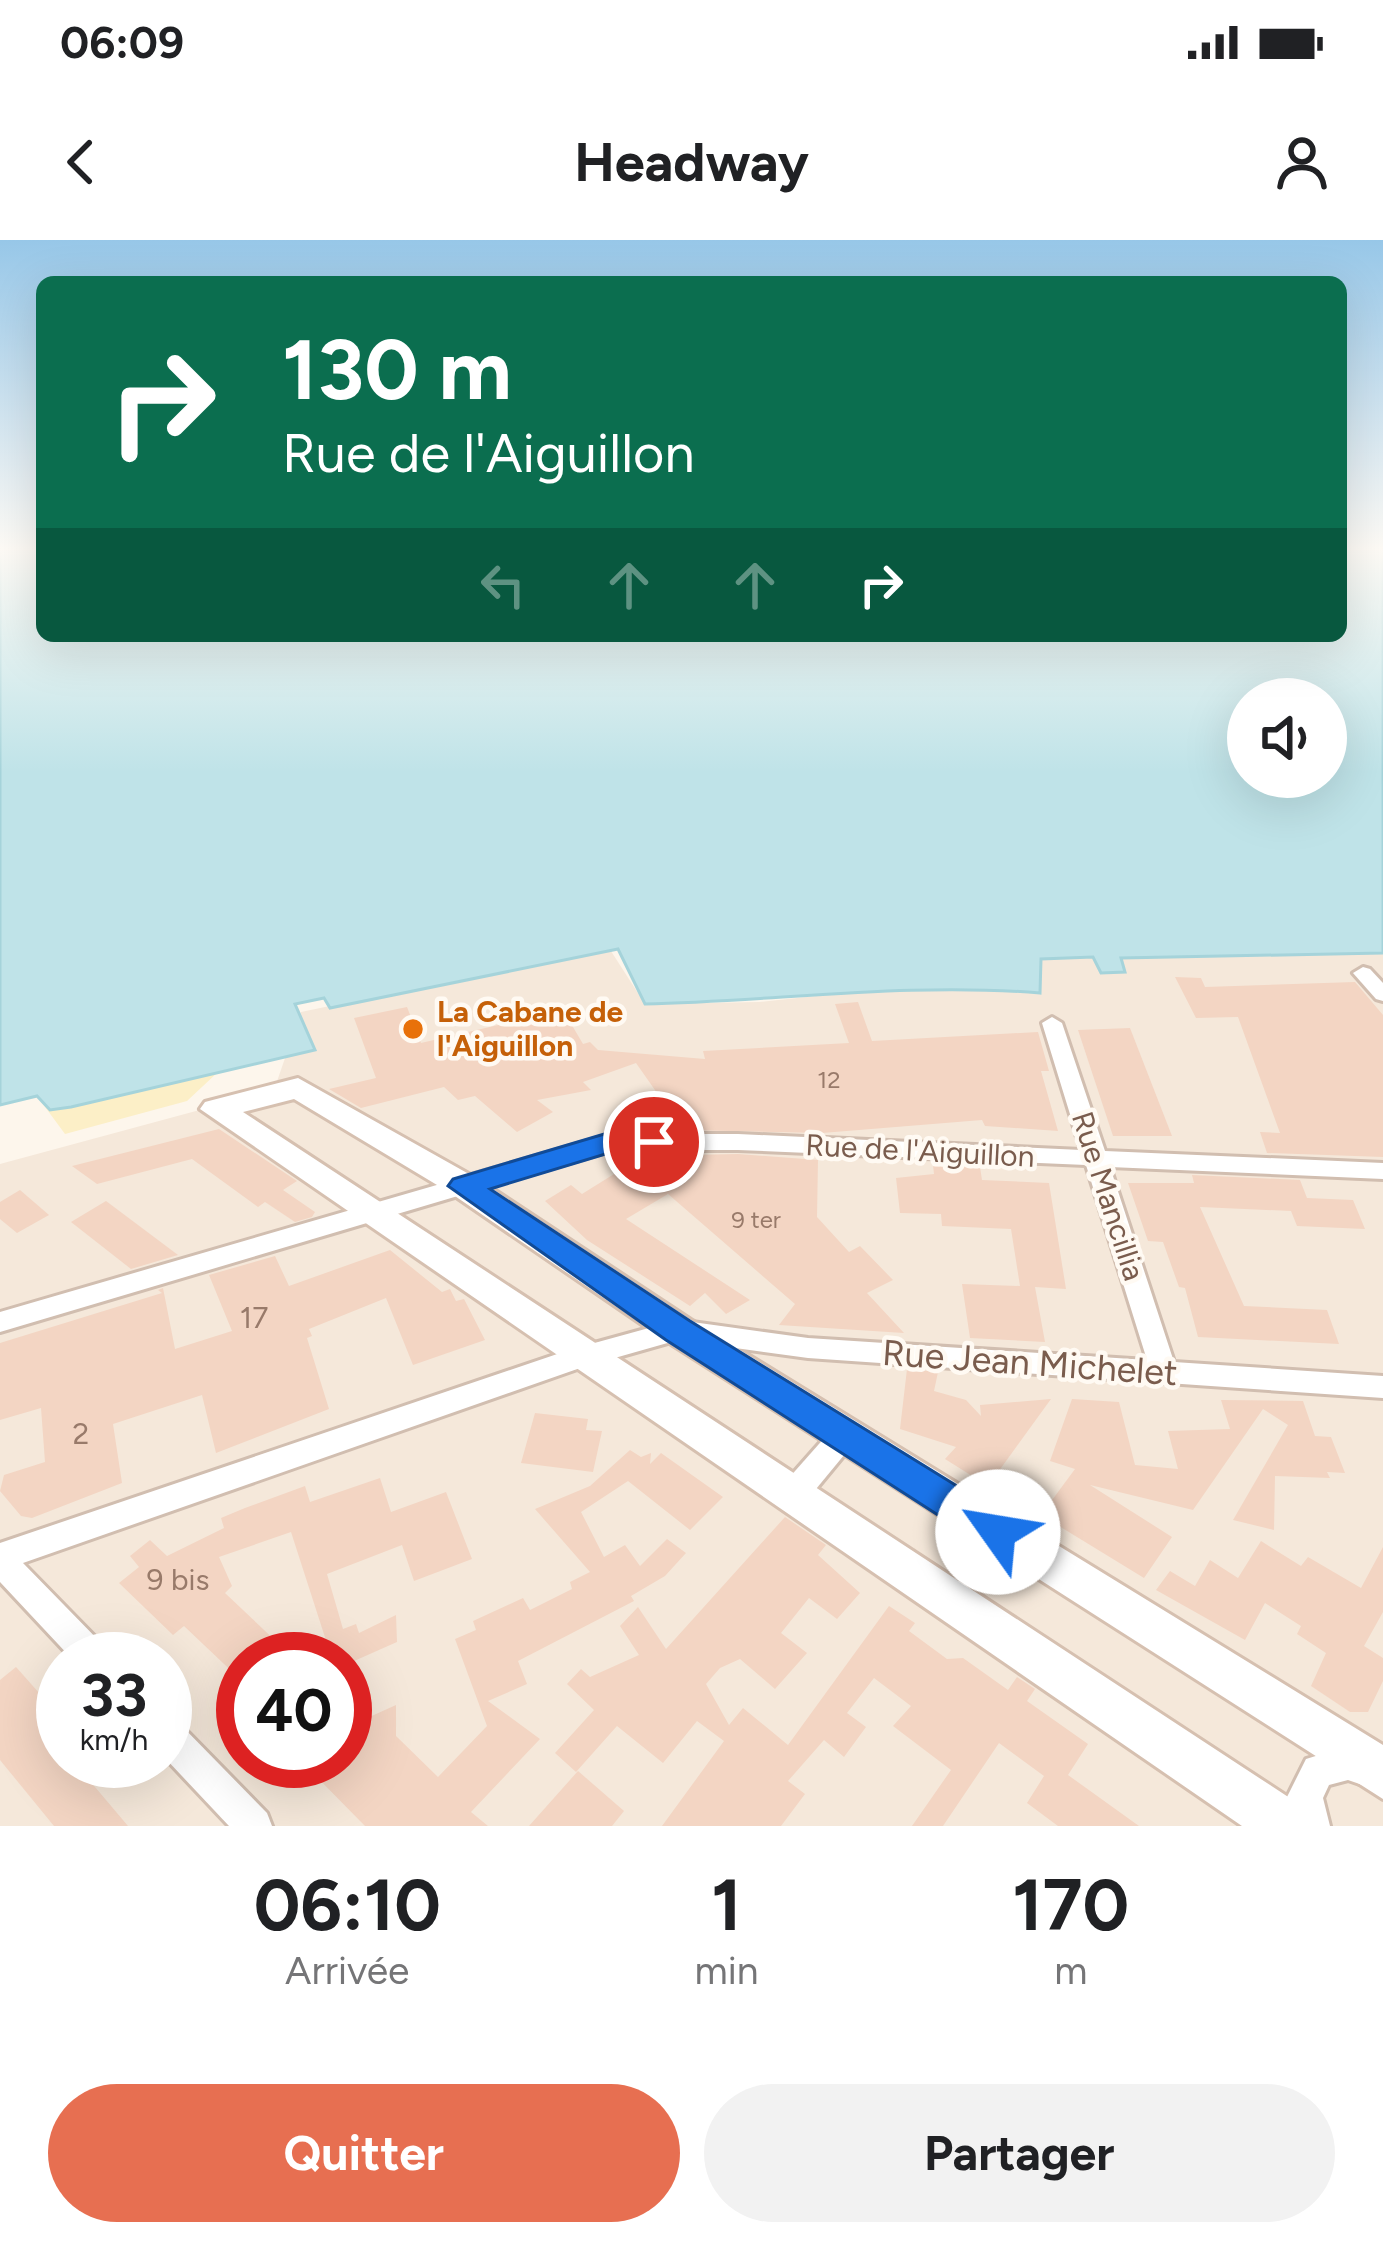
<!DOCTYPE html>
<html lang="fr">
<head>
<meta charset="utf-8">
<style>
  :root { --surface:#fff; --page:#f2f2f2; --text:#202124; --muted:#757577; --accent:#e76f51 }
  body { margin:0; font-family:Figtree,sans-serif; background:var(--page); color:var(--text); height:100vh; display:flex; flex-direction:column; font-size:45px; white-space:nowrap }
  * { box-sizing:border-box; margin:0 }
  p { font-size:39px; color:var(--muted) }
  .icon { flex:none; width:66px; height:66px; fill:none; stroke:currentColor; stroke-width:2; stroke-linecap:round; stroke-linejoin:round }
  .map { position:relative; height:1586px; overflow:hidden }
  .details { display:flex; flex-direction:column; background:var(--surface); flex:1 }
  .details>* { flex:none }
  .guide { position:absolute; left:36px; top:36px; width:1311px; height:366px; border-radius:18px; box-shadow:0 12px 48px #0002; background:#0b6e4f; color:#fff; overflow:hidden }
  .buttons { position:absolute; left:1227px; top:438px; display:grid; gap:24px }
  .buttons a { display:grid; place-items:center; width:120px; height:120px; border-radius:50%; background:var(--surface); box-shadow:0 12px 48px #0002; font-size:60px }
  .speed { position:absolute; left:36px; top:1392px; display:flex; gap:24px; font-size:60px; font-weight:700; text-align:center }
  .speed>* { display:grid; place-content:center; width:156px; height:156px; border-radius:50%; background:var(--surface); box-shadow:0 12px 48px #0002; line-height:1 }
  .speed small { font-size:30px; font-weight:400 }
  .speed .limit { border:18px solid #d22; background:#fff; color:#111 }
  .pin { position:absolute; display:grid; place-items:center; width:102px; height:102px; color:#fff; margin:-51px; border:6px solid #fff; border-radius:50%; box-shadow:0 3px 12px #0007 }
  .me { position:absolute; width:132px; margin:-66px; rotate:302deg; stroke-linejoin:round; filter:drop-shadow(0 0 9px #0008) }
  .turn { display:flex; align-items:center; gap:42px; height:252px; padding:0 48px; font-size:54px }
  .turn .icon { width:156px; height:156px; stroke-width:2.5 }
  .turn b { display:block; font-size:84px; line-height:102px }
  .lanes { display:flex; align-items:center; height:114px; padding:0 48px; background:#0003; justify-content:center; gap:60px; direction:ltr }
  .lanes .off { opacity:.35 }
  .eta { display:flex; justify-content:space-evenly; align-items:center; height:204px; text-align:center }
  .eta b { font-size:72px; font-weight:700; line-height:84px }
  .primary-button { display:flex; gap:24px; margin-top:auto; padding:24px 48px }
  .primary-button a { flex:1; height:138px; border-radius:72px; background:var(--accent); color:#fff; font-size:48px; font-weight:700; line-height:138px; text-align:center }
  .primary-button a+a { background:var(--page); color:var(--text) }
  .status { display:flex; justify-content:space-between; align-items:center; height:84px; padding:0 60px; background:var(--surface); direction:ltr }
  .status svg { height:33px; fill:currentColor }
  header { display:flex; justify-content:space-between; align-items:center; height:156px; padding:0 48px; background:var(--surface); font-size:54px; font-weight:700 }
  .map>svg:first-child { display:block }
</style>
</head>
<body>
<div class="status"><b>06:09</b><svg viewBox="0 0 49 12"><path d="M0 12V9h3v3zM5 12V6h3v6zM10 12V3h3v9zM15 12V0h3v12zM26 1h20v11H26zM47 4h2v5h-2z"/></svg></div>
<header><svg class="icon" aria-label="back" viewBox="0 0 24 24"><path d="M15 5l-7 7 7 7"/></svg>Headway<svg class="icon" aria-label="person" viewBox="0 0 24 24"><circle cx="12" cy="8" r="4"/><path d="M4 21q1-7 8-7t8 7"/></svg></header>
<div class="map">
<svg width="1383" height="1586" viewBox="0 0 1383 1586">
  <rect width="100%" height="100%" fill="#fdf6ec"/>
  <path fill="#f5e8da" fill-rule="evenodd" d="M609,708l36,56 114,-2 123,-13 157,3 1,-33 53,-2 32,13 -6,-12 264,-5v873h-1383v-662l274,-74 27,-78zM63,1419h102v102h-102zM243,1419h102v102h-102z"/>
  <path fill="#fcefc7" d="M335,745l-5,23 -6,-10 -30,7 21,45 -97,22 -31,29 -122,33 -28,-38z"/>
  <path fill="#bfe3e8" stroke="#a5d3da" stroke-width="3" fill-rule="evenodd" d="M0,311h42v85h1299v-85h42v402l-262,5 4,14 -24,1 -8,-16 -52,2 -1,34c-132,-11 -263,8 -395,11l-27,-55 -288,59 -6,-10 -29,6 20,46 -244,57 -21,3 -13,-14 -37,9zM1248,459h78v78h-78z"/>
  <g fill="#f3d5c3">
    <path d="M1175,737l26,1 4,9 150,-5 28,33v142l-116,-4 -7,-21 20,1 -42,-116 -42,1z"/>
    <path d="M858,762l14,39 166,-9 11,39h-8l17,60 -73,-5 -3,-6 -160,13 -139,-3 -47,-67 -53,19 8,8 -54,10 16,12 -36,20 -42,-36 -17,4 -14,-13 -83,21 -32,-19 47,-11 -22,-60 53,-11 14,36 142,-33 20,34 7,-2 8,8 107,9 -2,-8 146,-8 -14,-39z"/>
    <path d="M1130,788l42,108h-59l-35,-106z"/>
    <path d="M219,889l78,52 -14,9 32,22 -3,5 -17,5 -30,-20 -7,5 -66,-48 -95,25 -25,-18z"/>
    <path d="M738,914l80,6 -1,57 32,35 11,-6 33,34 -26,13 37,40 -125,-8 16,-21 -127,-110 -42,25 124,81 -24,14 -21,-21 -15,13 -103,-66 -42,-39 26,-16 11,9 61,-38z"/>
    <path d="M933,925l47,2 2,13 67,3 17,106 -31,-2 10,55 -75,-4 -8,-54 58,2 -9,-57 -69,-3 -1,-12 -41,-1 -4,-35 38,-4z"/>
    <path d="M1192,935l108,5 7,18 46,2 12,29 -68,-3 -6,-15 -91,-4 44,99 83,4 12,34 -141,-7 -13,-49 -6,-1 -16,-45 -15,-1 -20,-58h66z"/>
    <path d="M20,950l29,25 -32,18 -17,-14v-17z"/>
    <path d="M106,961l72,54 -47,14 -60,-47z"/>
    <path d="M390,1010l52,42 8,-3 6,12 8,-2 21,41 -72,25 -27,-67 -77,31 3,7 -5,2 22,71 -113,44 -14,-58 -89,29 9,59 -90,35 -11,-2 -21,-25 4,-16 41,-13 -4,-54 -41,12v-77l162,-50 -4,-3 5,-2 12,61 57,-18 -23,-56 66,-19 14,30z"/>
    <path d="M907,1129l31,3 -4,19 32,9 15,16 -1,-11 71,-6 -63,87 -43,-27 11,-12 -56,-18z"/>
    <path d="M1072,1159l47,3 16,63 43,4 -10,-38 62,-2 -9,-29 82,1 12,35 16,1 14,36 -18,-1 3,6 -55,-2 -1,54 -41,-10 55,-95 -25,-16 -70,101 -103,-25 82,52 -28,41 -103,-63 34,-46 -25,-8z"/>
    <path d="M535,1173l53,6 -2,11 16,1 -9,41 -72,-9z"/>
    <path d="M630,1210l11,7 10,-4 -1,11 11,-11 62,44 -33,33 -62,-49 -47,31 23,45 21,-12 15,21 27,-27 19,14 -21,23 -34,20 3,5 -116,60 9,23 -39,17 52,38 -69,73 17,14h-123l-64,-65h44v-33l51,-23v31l42,41 49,-51 -32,-87 21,-9 -3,-9 50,-23 7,12 42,-21 -2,-7 20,-10 -55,-63 55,-23z"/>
    <path d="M380,1238l11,34 55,-20 26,67 -58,22 -12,-36 -75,29 16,55 13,-5 3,9 37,-18 1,27 -52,23v-6h-13l-41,-127 -72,25 13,29 -7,7 56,53 -15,13h-23v23l-59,-56 -11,9 -54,-52 20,-16 -9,-11 20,-16 17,16 57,-28 -3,-10 24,-10 60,-22 5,16z"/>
    <path d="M785,1277l41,28 -8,10 42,38 -23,26 -28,-21 -28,35 26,20 -32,36 -35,-30 -20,9 -14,16 23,41 14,-17 45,37 101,-139 26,17 -6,8 38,28 16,-1 45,32 9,-13 18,12 -8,12 61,43 -20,31 71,51h-81l-31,-23 17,-27 -45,-33 -56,83h-31l39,-56 -58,-44 18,-20 -37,-28 -27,35 19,14 -22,30 -20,-17 -36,41 17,13 -24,32h-119l62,-85 -27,-20 -34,42 -46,-37 -41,46 -21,-19 39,-43 -27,-26 14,-15 9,8 49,-22 -19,-29 18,-19 28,42z"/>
    <path d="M1261,1301l40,25 7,-9 53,31 22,-41v65l-19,34 19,12v23l-15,31h-18l-39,-26 15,-33 -29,-19 4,-8 -36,-23 -20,37 -89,-50 14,-19 25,15 15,-26 28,18z"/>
    <path d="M16,1427l32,36 15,-11v69h10l55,65h-74l-54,-66v-80z"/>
    <path d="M578,1531l46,40 -12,15h-83z"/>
  </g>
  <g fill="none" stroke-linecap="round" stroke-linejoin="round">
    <g stroke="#d1beb0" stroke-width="6">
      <g id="street">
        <path d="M1363,727l7,2 13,14v18l-7,-2 -23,-26z"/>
        <path d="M1052,777l10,6 43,128 278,12v16l-273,-12 64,195 209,14v22l-575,-40 -130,-18 -95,27 -560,196 83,85 4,11h-38l-72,-77v-39l569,-193 109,-30 130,18 339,22 -61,-195 -348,-15h-125l-613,182v-20l612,-178h126l343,16 -39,-127z"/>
        <path d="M844,1183l10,4 4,8 -4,8 -52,63 -11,4 -11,-4 -4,-9 4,-9 54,-61z"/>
        <path d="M165,1476l12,5 90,92 5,13h-43l-64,-68z"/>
        <path d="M1348,1506l35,10v36l-35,-12 -19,5 -6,13 7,28h-36l-7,-29 19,-38z"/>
      </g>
    </g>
    <g stroke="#d6c0b0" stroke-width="6">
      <path id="secondary" d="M298,838l178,100 215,142 692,425v54l-718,-459 -213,-146 -158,-95 -51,13 1062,696 8,18h-71l-1042,-717 5,-7z"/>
    </g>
    <use href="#street" fill="#fff" fill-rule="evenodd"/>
    <use href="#secondary" fill="#fff" fill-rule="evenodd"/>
  </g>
  <linearGradient id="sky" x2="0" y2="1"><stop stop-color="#97c7e8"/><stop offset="0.58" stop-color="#fefbf6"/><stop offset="1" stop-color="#fefbf6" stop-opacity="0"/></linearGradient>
  <rect width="1383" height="533" fill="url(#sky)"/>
  <path fill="#1a73e8" stroke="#114b97" stroke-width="3" d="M611,892h43l15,10 -15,10h-42l-122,37 200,132 322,199 5,12 -5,12 -14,5 -15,-5 -317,-204 -218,-154 5,-7z"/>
  <circle fill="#e8710a" stroke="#fffaf3" stroke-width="4.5" cx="413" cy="789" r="12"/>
  <g text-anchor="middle" stroke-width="9" stroke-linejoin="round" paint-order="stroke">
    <g font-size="24" fill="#987a6a">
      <text x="829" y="848">12</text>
      <text x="756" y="988">9 ter</text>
    </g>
    <g font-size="30" font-weight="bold" fill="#c56008" stroke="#fffaf3" text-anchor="start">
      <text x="437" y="782">La Cabane de<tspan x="437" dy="34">l'Aiguillon</tspan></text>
    </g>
    <g font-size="30" fill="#7a5c4d" stroke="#fffaf3">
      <text transform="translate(920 911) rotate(3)" y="10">Rue de l'Aiguillon</text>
      <text transform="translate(1108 956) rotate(72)" y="10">Rue Mancillia</text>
    </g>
    <g font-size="30" fill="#987a6a">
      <text x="254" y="1088">17</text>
      <text x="81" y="1204">2</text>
      <text x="178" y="1350">9 bis</text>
    </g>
    <g font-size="36" fill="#7a5c4d" stroke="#fffaf3">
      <text transform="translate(1030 1122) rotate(4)" y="13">Rue Jean Michelet</text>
    </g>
  </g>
</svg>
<div class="buttons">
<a><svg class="icon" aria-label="sound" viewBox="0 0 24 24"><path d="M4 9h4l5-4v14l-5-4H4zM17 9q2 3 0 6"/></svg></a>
</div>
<div class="speed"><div>33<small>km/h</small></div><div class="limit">40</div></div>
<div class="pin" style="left:654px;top:902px;background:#d93025"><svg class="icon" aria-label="arrive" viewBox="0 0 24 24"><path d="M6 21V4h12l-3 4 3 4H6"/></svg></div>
<svg class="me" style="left:998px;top:1292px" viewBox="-20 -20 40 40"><circle r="19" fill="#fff"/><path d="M0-13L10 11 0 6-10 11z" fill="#1a73e8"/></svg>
<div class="guide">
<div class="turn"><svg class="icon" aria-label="right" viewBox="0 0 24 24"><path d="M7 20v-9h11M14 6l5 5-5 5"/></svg><div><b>130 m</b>Rue de l'Aiguillon</div></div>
<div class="lanes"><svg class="icon off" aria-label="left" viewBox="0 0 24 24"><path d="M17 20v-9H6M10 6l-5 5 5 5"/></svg><svg class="icon off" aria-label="ahead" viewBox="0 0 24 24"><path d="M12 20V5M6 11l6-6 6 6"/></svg><svg class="icon off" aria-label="ahead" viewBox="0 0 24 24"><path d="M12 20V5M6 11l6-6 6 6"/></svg><svg class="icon" aria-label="right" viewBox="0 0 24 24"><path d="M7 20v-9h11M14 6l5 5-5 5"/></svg></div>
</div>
</div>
<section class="details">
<div class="eta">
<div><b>06:10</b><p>Arrivée</p></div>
<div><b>1</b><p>min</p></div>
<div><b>170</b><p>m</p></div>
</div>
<div class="primary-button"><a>Quitter</a><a>Partager</a></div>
</section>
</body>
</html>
